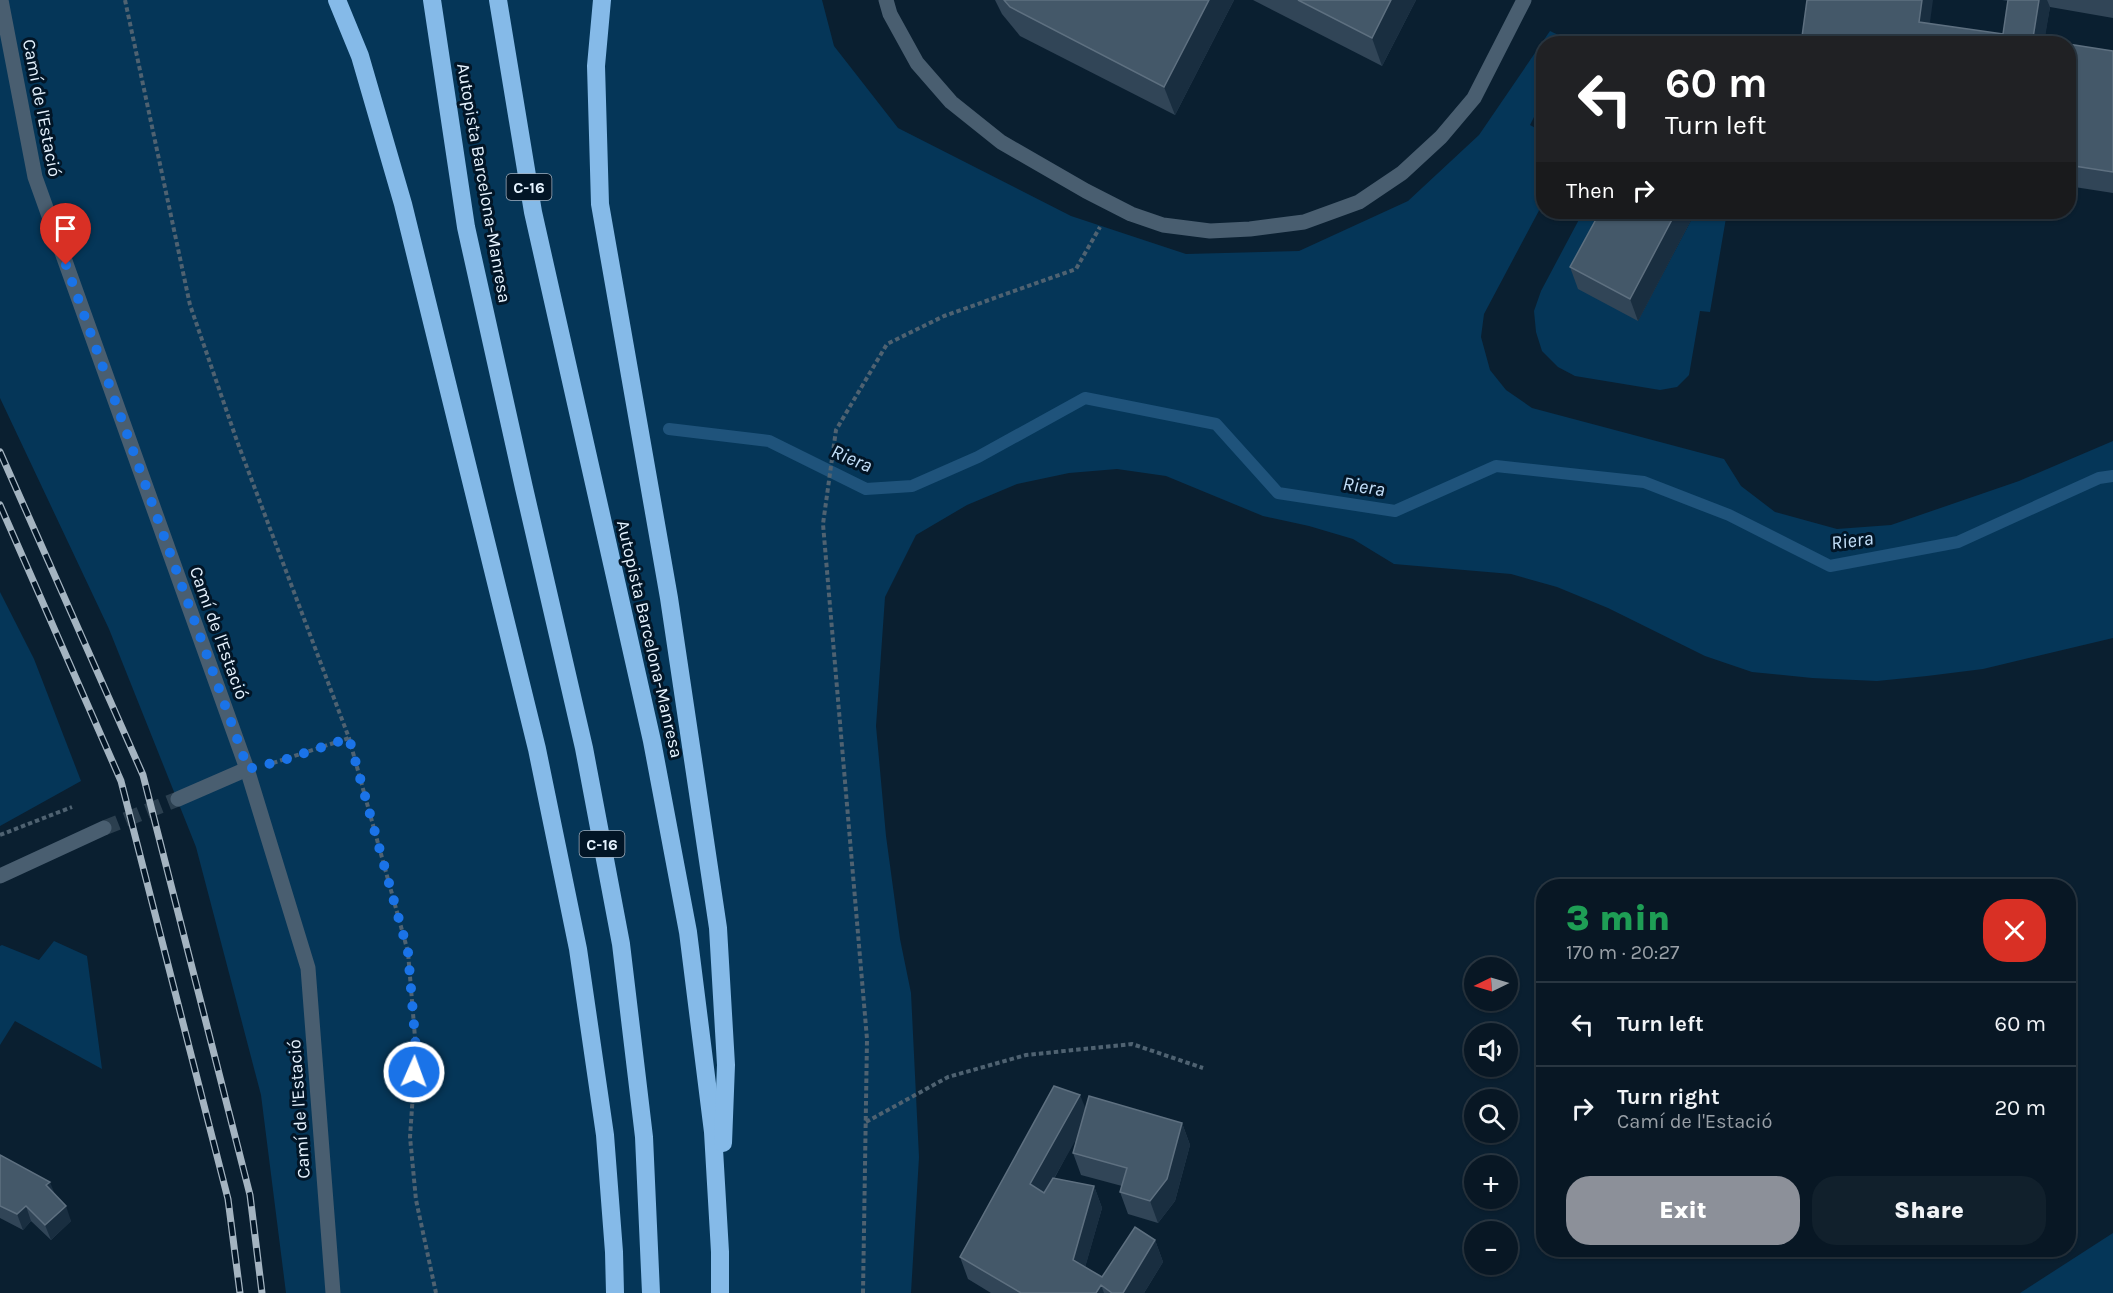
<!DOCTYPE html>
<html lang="en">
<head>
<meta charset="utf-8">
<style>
  :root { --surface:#081724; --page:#11202c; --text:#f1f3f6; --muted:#989fa6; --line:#293641; --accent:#8c9099 }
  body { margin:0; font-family:Karla,sans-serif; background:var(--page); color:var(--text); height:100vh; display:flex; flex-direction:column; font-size:22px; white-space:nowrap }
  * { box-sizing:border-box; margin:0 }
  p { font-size:20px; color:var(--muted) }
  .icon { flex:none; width:33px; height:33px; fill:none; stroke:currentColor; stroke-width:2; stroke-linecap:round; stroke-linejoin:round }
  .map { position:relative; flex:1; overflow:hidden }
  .side { position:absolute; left:1536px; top:879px; width:540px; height:378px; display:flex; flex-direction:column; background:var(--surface); border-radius:24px; box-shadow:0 2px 4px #0004,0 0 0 2px var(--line) }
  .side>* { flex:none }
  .banner { position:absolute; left:1536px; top:36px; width:540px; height:183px; border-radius:24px; box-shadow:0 2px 4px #0004,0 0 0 2px var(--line); background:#202124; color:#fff; overflow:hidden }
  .needle { width:39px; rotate:265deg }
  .controls { position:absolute; left:1464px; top:957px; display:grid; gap:12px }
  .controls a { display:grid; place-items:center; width:54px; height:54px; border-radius:50%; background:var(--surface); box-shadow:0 2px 4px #0004,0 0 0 2px var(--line); font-size:30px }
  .pin { position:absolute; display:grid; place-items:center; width:51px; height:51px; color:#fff; margin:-62px -26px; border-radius:50% 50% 50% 0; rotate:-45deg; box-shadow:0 0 6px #0007 }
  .pin .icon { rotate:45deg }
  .me { position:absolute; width:66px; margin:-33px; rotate:2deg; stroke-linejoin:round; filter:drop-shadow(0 0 4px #0008) }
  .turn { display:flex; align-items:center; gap:21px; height:126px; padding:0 30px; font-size:27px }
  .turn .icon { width:78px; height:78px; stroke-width:2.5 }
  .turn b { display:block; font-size:42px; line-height:51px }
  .then { display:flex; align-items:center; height:57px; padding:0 30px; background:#0003; gap:12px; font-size:22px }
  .round { display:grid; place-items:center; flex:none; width:63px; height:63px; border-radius:24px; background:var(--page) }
  .overview { display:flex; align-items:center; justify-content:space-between; height:102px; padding:0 30px }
  h1 { font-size:36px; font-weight:800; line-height:45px; color:#1e9e55 }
  .action { display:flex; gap:12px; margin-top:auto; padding:12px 30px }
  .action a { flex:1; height:69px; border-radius:24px; background:var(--accent); color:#fff; font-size:24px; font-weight:800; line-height:69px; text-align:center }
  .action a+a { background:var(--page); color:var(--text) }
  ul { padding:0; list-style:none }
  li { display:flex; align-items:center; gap:18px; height:84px; padding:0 30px; border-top:2px solid var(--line) }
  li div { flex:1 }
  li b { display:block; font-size:22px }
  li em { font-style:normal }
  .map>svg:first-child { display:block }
</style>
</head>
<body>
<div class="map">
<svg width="2113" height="1293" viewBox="0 0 2113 1293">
  <rect width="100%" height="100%" fill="#0a1f30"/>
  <g fill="#053658">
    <path d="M0,0h822l12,46 64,82 173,88 115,38 113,-3 109,-50 71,-66 71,-104 23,11 -29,2 -1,55 -13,26 13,7v71l-59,111 -3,23 9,33 16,20 26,18 192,51 17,27 34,26 62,17 54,-4 128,-44 94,-40v197l-130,31 -56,7 -50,5 -65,-3 -60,-6 -47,-16 -97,-48 -51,-21 -46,-13 -117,-10 -41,-25 -44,-13 -46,-10 -97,-40 -49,-7 -48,4 -52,11 -50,21 -51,30 -31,62 -9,129 10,110 14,103 11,54 8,164 -8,136h-625l-25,-198 -65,-248 -87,-218 -109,-231z"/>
    <path d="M1583,212h37l18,109 57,-108 -2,-1h34l-17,100 -10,-1 -11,64 -12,12 -17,3 -85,-14 -17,-9 -16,-16 -6,-19 -2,-21 7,-20z"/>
    <path d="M0,592l34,67 47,122 -81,45z"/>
    <path d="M54,941l33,15 15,113 -87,-48 -15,24v-99l2,-1 37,15z"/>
    <path d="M2113,1233v60h-93z"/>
  </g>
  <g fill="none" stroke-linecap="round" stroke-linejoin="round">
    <path stroke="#1f537b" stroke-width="12" d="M669,429l100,12 97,48 46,-3 66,-29 107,-59 131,26 62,69 117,18 101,-45 148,16 85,33 101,51 128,-24 141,-64 14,-2"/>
    <path stroke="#2b3f4f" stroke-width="15" stroke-dasharray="15 8" stroke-linecap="butt" d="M104,828l74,-29"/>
    <g stroke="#4f6271" stroke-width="4" stroke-dasharray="4.5 3" stroke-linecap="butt">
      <path d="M125,0l65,305 47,136 112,297 59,214 8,98 -6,87 6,63 20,93"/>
      <path d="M273,763l76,-25"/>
      <path d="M0,835l72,-28"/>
      <path d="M866,1122l82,-45 78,-22 106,-11 71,24"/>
      <path d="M863,1293l4,-254 -44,-515 13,-94 51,-86 57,-28 132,-47 24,-42"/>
    </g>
    <g stroke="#495e70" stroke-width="15">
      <path d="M1,0l34,177 212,592 61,199 25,325"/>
      <path d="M886,0l4,14 27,49 34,39 50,40 85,49 45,23 32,11 47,6 40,-2 54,-7 55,-20 43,-29 39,-36 33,-39 50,-98"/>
      <path d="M178,799l69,-30"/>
      <path d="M0,876l104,-48"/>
    </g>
    <g stroke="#85bae8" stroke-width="18">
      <path d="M337,0l23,56 43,148 134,545 41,200 27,186 9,117 1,41"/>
      <path d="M432,0l34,227 58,261 60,260 37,196 23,193 7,156"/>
      <path d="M498,0l35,212 119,529 36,191 25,200 7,120v41"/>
      <path d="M602,0l-6,66 4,138 69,394 49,330 8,137 -3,78"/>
    </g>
    <g stroke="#a4b4c1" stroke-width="7">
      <g id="rail">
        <path d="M0,452l143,323 107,420 12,98"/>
        <path d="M0,505l121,276 107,418 12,94"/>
      </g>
    </g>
    <use href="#rail" stroke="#021526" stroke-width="4.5" stroke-dasharray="14" stroke-linecap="butt"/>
  </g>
  <g fill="#314557">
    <path d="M995,0h239l-59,115 -155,-79 -18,-22z"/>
    <path d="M1253,0h163l-34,66z"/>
    <path d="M2002,0h111v18l-63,-11 -6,33 -243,4 129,-20 73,10 5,-33z"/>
    <path d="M2068,44l45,7v142l-45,-7z"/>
    <path d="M1600,212h89l3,6 -54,103 -60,-32 -8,-22z"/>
    <path d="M1085,1108l97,15 8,22 -15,56 -17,22 -30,-9 -8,-22 2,-6 -41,-11 -8,-22 4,-17 -23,43 40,7 8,22 -17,59 17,10 53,-37 8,22 -19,31h-153l-23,-14 -8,-22z"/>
    <path d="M0,1155l55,39 16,27 -20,19 -20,-19 -8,9 -23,-12z"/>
  </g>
  <g fill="#192e40">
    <path d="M1209,0h25l-59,115 -11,-28z"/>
    <path d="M1391,0h25l-34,66 -10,-28z"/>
    <path d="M1922,0h11l-6,44 -8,-22z"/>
    <path d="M2039,0h8l3,7 -6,37 -11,-6z"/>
    <path d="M1676,212h13l3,6 -54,103 -8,-22z"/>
    <path d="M1080,1095l9,22 -51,89 -8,-22z"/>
    <path d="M1182,1123l8,22 -15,56 -17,22 -8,-22z"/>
    <path d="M50,1182l6,15 -10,-12z"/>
    <path d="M1094,1186l8,22 -21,74 -8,-22z"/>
    <path d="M26,1206l5,15 -8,9 -6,-16z"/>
    <path d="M66,1206l5,15 -20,19 -6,-15z"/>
    <path d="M1155,1240l8,22 -19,31h-21z"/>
    <path d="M1101,1285l3,8h-8z"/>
  </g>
  <g fill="#445869" stroke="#5e7080" stroke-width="1.5">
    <path d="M1004,0h205l-45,87 -154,-80z"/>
    <path d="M1298,0h93l-19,38z"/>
    <path d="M1807,0h115l-3,22 84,12 5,-34h31l-6,38 33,6h-265z"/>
    <path d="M2068,44l45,7v121l-45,-7z"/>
    <path d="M1600,212h76l-46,87 -60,-32z"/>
    <path d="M1054,1086l26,9 -50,89 14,9 9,-15 41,8 -21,74 29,17 33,-50 20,13 -32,53h-11l-11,-8 -5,8h-75l-61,-36z"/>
    <path d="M1089,1096l93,27 -15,56 -17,22 -30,-9 7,-24 -54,-15z"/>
    <path d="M0,1155l50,27 -4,3 20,21 -21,19 -19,-19 -9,8 -17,-8z"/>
  </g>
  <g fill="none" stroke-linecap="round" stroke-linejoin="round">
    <path stroke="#1a73e8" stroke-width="10" stroke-dasharray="0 18" d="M66,265l182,504 33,-8 68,-23 59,214 8,98 -2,22"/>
  </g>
  <g text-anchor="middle" stroke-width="6" stroke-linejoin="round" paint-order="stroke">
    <g fill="#021526" stroke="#a2b0be" stroke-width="1.5">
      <rect x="506.5" y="174" width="45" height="26" rx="4.5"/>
      <rect x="579.5" y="831" width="45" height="26" rx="4.5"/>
    </g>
    <g font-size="16" font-weight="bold" fill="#e6f3ff">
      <text x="529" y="193">C-16</text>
      <text x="602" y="850">C-16</text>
    </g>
    <g font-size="18" fill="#e6f3ff" stroke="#021526">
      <text transform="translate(42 108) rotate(79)" y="6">Camí de l'Estació</text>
      <text transform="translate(484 183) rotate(80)" y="6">Autopista Barcelona-Manresa</text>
      <text transform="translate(219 633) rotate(70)" y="6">Camí de l'Estació</text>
      <text transform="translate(650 639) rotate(77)" y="6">Autopista Barcelona-Manresa</text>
      <text transform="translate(299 1109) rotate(-94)" y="6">Camí de l'Estació</text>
    </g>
    <g font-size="20" font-style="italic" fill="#c4e0fa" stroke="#021526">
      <text transform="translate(852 458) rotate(23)" y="7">Riera</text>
      <text transform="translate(1364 486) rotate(9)" y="7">Riera</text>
      <text transform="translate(1852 540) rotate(-7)" y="7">Riera</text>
    </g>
  </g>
</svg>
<div class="controls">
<a><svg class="needle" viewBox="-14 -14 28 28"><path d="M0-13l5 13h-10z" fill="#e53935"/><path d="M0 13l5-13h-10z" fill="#989fa6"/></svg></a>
<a><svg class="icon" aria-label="sound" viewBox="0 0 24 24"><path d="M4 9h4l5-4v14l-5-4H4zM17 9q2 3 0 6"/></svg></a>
<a><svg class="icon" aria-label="search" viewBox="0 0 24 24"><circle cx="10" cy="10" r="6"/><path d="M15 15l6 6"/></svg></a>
<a>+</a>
<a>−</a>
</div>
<div class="pin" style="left:66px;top:265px;background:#d93025"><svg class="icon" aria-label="arrive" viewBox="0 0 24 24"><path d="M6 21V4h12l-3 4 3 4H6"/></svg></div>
<svg class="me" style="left:414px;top:1072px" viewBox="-20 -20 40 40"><circle r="17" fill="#1a73e8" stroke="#fff" stroke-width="3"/><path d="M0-11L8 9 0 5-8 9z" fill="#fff"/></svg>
<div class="banner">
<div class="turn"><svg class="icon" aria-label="left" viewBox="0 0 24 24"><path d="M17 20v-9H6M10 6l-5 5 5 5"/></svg><div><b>60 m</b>Turn left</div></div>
<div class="then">Then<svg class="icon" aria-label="right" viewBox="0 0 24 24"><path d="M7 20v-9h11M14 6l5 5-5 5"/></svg></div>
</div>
<section class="side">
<div class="overview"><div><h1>3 min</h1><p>170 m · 20:27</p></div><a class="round" style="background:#d93025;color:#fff"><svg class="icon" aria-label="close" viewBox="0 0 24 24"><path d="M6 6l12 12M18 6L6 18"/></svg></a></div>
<ul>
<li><svg class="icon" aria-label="left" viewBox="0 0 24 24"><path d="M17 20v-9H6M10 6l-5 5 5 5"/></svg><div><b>Turn left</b></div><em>60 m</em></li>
<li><svg class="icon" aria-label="right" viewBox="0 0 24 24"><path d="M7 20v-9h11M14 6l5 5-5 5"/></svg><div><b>Turn right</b><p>Camí de l'Estació</p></div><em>20 m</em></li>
</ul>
<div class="action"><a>Exit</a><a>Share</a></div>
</section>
</div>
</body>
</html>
